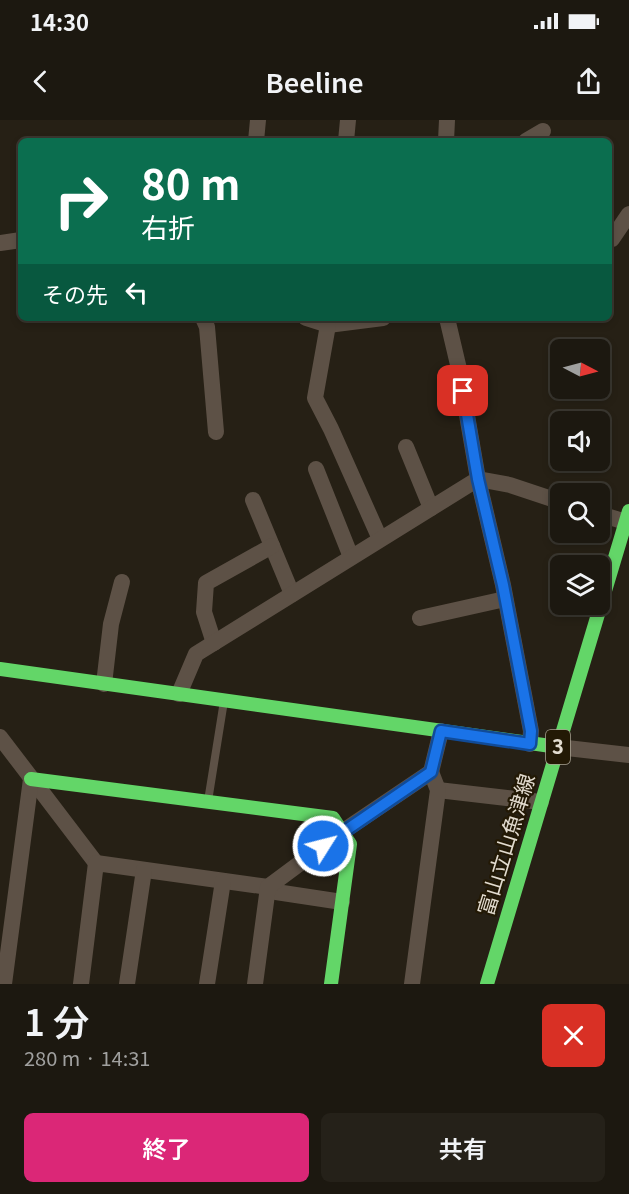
<!DOCTYPE html>
<html lang="ja">
<head>
<meta charset="utf-8">
<style>
  :root { --surface:#1c1810; --page:#252119; --text:#f1f3f6; --muted:#a0a09f; --line:#3a3730; --accent:#db2777 }
  body { margin:0; font-family:Georgia,"Noto Sans JP",serif; background:var(--page); color:var(--text); height:100vh; display:flex; flex-direction:column; font-size:22px; white-space:nowrap }
  * { box-sizing:border-box; margin:0 }
  p { font-size:20px; color:var(--muted) }
  .icon { flex:none; width:33px; height:33px; fill:none; stroke:currentColor; stroke-width:2; stroke-linecap:round; stroke-linejoin:round }
  .map { position:relative; height:864px; overflow:hidden }
  .sheet { display:flex; flex-direction:column; background:var(--surface); flex:1 }
  .sheet>* { flex:none }
  .top-card { position:absolute; left:18px; top:18px; width:594px; height:183px; border-radius:9px; box-shadow:0 3px 9px #0003,0 0 0 2px var(--line); background:#0b6e4f; color:#fff; overflow:hidden }
  .needle { width:39px; rotate:96deg }
  .controls { position:absolute; left:550px; top:219px; display:grid; gap:12px }
  .controls a { display:grid; place-items:center; width:60px; height:60px; border-radius:9px; background:var(--surface); box-shadow:0 3px 9px #0003,0 0 0 2px var(--line); font-size:30px }
  .pin { position:absolute; display:grid; place-items:center; width:51px; height:51px; color:#fff; margin:-26px; border-radius:12px; box-shadow:0 3px 9px #0006 }
  .me { position:absolute; width:66px; margin:-33px; rotate:54deg; stroke-linejoin:round; filter:drop-shadow(0 0 4px #0008) }
  .turn { display:flex; align-items:center; gap:21px; height:126px; padding:0 24px; font-size:27px }
  .turn .icon { width:78px; height:78px; stroke-width:2.5 }
  .turn b { display:block; font-size:42px; line-height:51px }
  .then { display:flex; align-items:center; height:57px; padding:0 24px; background:#0003; gap:12px; font-size:22px }
  .round { display:grid; place-items:center; flex:none; width:63px; height:63px; border-radius:9px; background:var(--page) }
  .summary { display:flex; align-items:center; justify-content:space-between; height:102px; padding:0 24px }
  h1 { font-size:36px; font-weight:600; line-height:45px }
  .action { display:flex; gap:12px; margin-top:auto; padding:12px 24px }
  .action a { flex:1; height:69px; border-radius:9px; background:var(--accent); color:#fff; font-size:24px; font-weight:600; line-height:69px; text-align:center }
  .action a+a { background:var(--page); color:var(--text) }
  .status { display:flex; justify-content:space-between; align-items:center; height:42px; padding:0 30px; background:var(--surface); direction:ltr }
  .status svg { height:16px; fill:currentColor }
  header { display:flex; justify-content:space-between; align-items:center; height:78px; padding:0 24px; background:var(--surface); font-size:27px; font-weight:600 }
  .map>svg:first-child { display:block }
</style>
</head>
<body>
<div class="status"><b>14:30</b><svg viewBox="0 0 49 12"><path d="M0 12V9h3v3zM5 12V6h3v6zM10 12V3h3v9zM15 12V0h3v12zM26 1h20v11H26zM47 4h2v5h-2z"/></svg></div>
<header><svg class="icon" aria-label="back" viewBox="0 0 24 24"><path d="M15 5l-7 7 7 7"/></svg>Beeline<svg class="icon" aria-label="share" viewBox="0 0 24 24"><path d="M12 15V3M7 8l5-5 5 5M5 13v7h14v-7"/></svg></header>
<div class="map">
<svg width="629" height="864" viewBox="0 0 629 864">
  <rect width="100%" height="100%" fill="#262015"/>
  <g fill="none" stroke-linecap="round" stroke-linejoin="round">
    <path stroke="#5d5146" stroke-width="8" d="M208,681l16,-100"/>
    <g stroke="#5d5146" stroke-width="16">
      <path d="M256,21l2,-21"/>
      <path d="M346,21l2,-21"/>
      <path d="M446,21l1,-21"/>
      <path d="M526,21l17,-10"/>
      <path d="M609,119h3l17,-25"/>
      <path d="M0,123l21,-3"/>
      <path d="M203,198l4,9 9,105"/>
      <path d="M306,198l22,7 55,-7"/>
      <path d="M447,198l12,51 19,110 25,106 28,146 -1,13"/>
      <path d="M328,205l-13,73 16,31 49,110"/>
      <path d="M406,327l25,61"/>
      <path d="M316,349l35,88"/>
      <path d="M253,380l39,94"/>
      <path d="M600,394l29,9"/>
      <path d="M420,498l85,-19"/>
      <path d="M214,523l-10,-31 2,-29 66,-37"/>
      <path d="M104,564l7,-60 11,-42"/>
      <path d="M179,574l17,-40 282,-175 32,6 51,17"/>
      <path d="M0,617l96,126"/>
      <path d="M558,627l71,8"/>
      <path d="M438,670l103,12"/>
      <path d="M4,864l27,-205"/>
      <path d="M81,864l15,-121 172,24 8,5 66,10"/>
      <path d="M127,864l17,-114"/>
      <path d="M207,864l16,-103"/>
      <path d="M255,864l13,-97 74,-55 89,-60 10,-41"/>
      <path d="M412,864l26,-194 -7,-18"/>
    </g>
    <g stroke="#63d668" stroke-width="14">
      <path d="M0,549l558,78"/>
      <path d="M31,659l302,39 17,26 -19,140"/>
      <path d="M487,864l142,-473"/>
    </g>
  </g>
  <g fill="none" stroke-linecap="round" stroke-linejoin="round">
    <g stroke="#114b97" stroke-width="15">
      <path id="route" d="M323,726l108,-74 10,-41 89,13 1,-13 -28,-146 -25,-106 -15,-88"/>
    </g>
    <use href="#route" stroke="#1a73e8" stroke-width="10"/>
  </g>
  <g text-anchor="middle" stroke-width="4.5" stroke-linejoin="round" paint-order="stroke">
    <rect fill="#231905" stroke="#a9a293" stroke-width="1.5" x="546" y="610" width="24" height="34" rx="4.5"/>
    <g font-size="20" font-weight="bold" fill="#e3dcd0">
      <text x="558" y="634">3</text>
    </g>
    <g font-size="21" fill="#e3dcd0" stroke="#231905">
      <text transform="translate(507 725) rotate(-73)" y="7">富山立山魚津線</text>
    </g>
  </g>
</svg>
<div class="controls">
<a><svg class="needle" viewBox="-14 -14 28 28"><path d="M0-13l5 13h-10z" fill="#e53935"/><path d="M0 13l5-13h-10z" fill="#a0a09f"/></svg></a>
<a><svg class="icon" aria-label="sound" viewBox="0 0 24 24"><path d="M4 9h4l5-4v14l-5-4H4zM17 9q2 3 0 6"/></svg></a>
<a><svg class="icon" aria-label="search" viewBox="0 0 24 24"><circle cx="10" cy="10" r="6"/><path d="M15 15l6 6"/></svg></a>
<a><svg class="icon" aria-label="layers" viewBox="0 0 24 24"><path d="M12 4l9 5-9 5-9-5zM3 14l9 5 9-5"/></svg></a>
</div>
<div class="pin" style="left:463px;top:271px;background:#d93025"><svg class="icon" aria-label="arrive" viewBox="0 0 24 24"><path d="M6 21V4h12l-3 4 3 4H6"/></svg></div>
<svg class="me" style="left:323px;top:726px" viewBox="-20 -20 40 40"><circle r="17" fill="#1a73e8" stroke="#fff" stroke-width="3"/><path d="M0-11L8 9 0 5-8 9z" fill="#fff"/></svg>
<div class="top-card">
<div class="turn"><svg class="icon" aria-label="right" viewBox="0 0 24 24"><path d="M7 20v-9h11M14 6l5 5-5 5"/></svg><div><b>80 m</b>右折</div></div>
<div class="then">その先<svg class="icon" aria-label="left" viewBox="0 0 24 24"><path d="M17 20v-9H6M10 6l-5 5 5 5"/></svg></div>
</div>
</div>
<section class="sheet">
<div class="summary"><div><h1>1 分</h1><p>280 m · 14:31</p></div><a class="round" style="background:#d93025;color:#fff"><svg class="icon" aria-label="close" viewBox="0 0 24 24"><path d="M6 6l12 12M18 6L6 18"/></svg></a></div>
<div class="action"><a>終了</a><a>共有</a></div>
</section>
</body>
</html>
